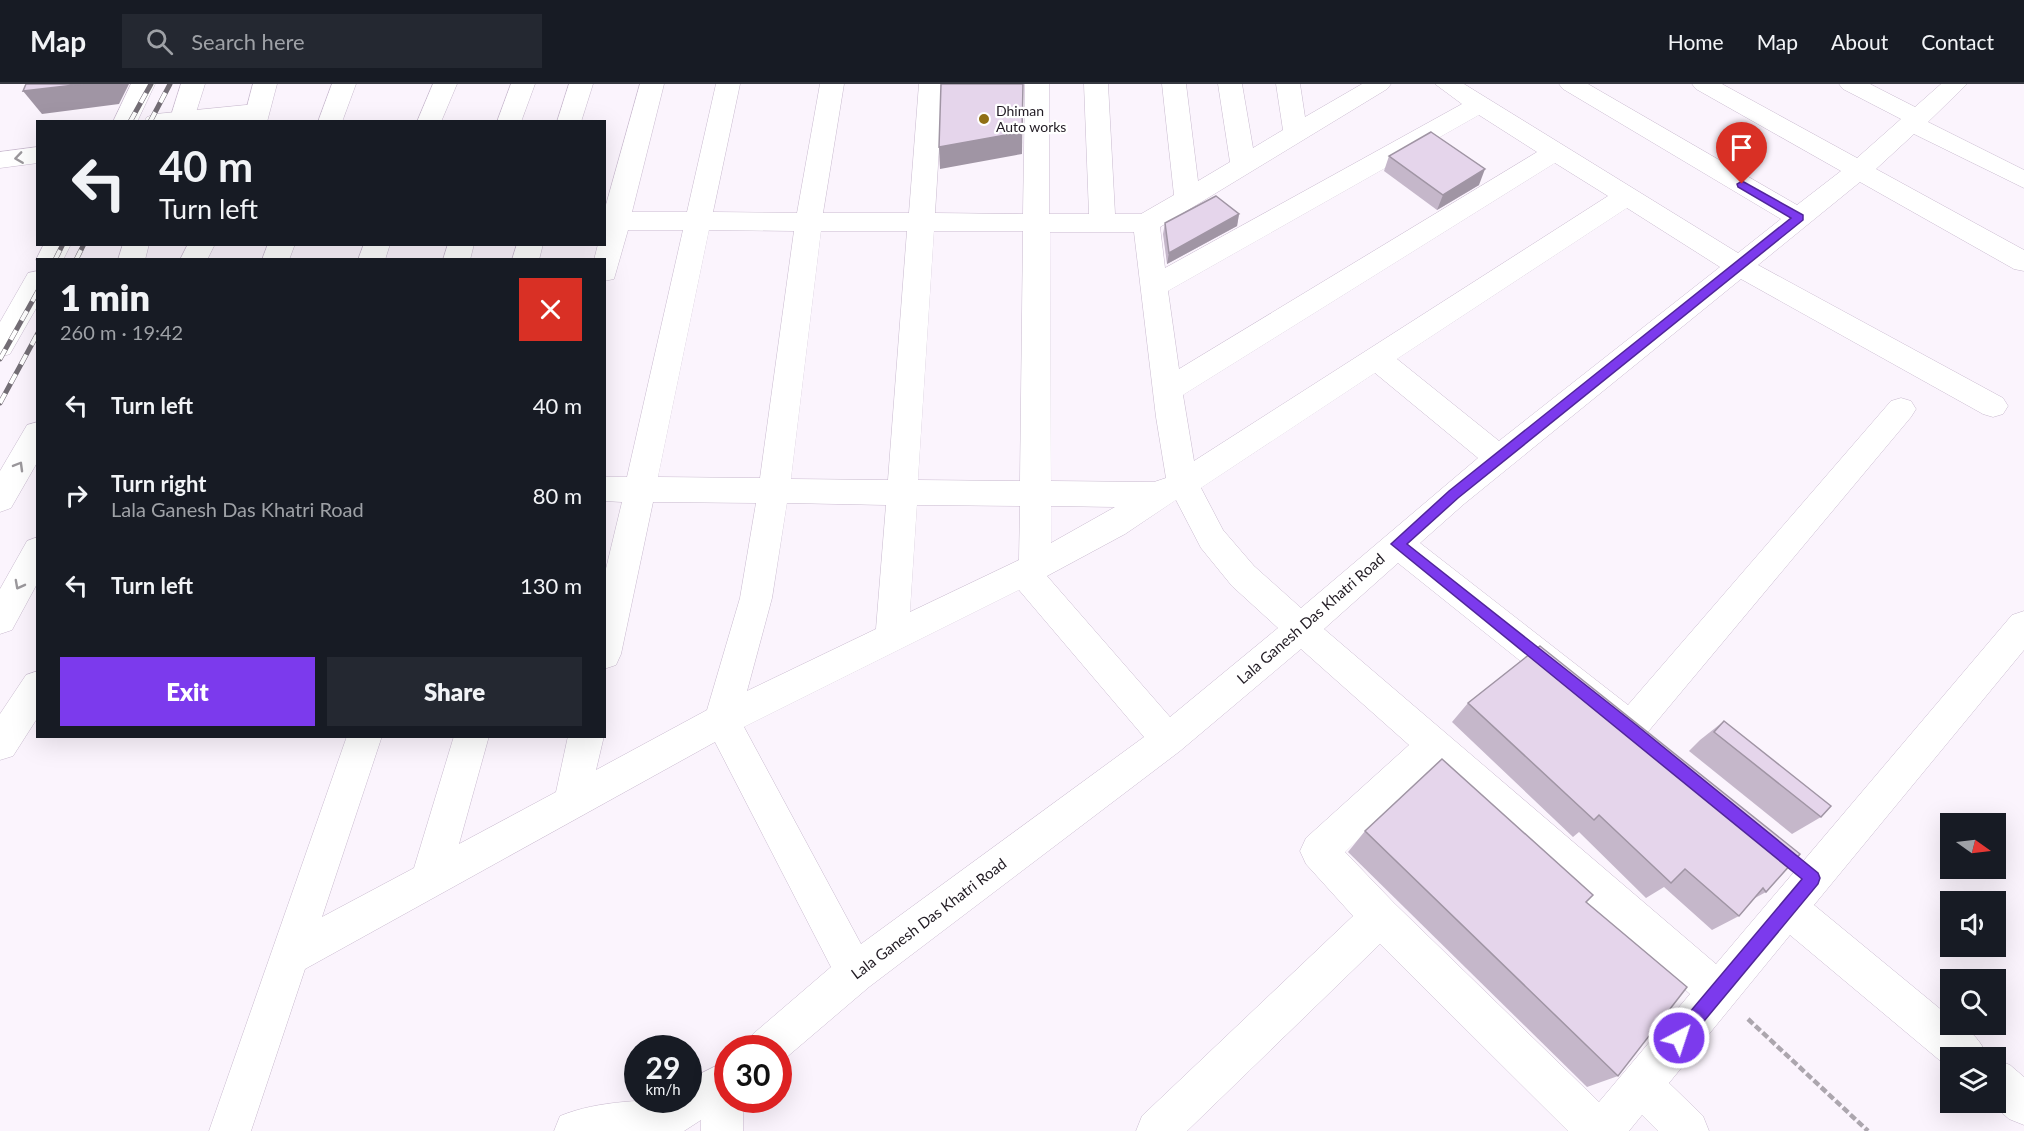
<!DOCTYPE html>
<html lang="en">
<head>
<meta charset="utf-8">
<style>
  :root { --surface:#171b24; --page:#242831; --text:#f1f3f6; --muted:#9ea1a6; --line:#363941; --accent:#7c3aed }
  body { margin:0; font-family:Lato,sans-serif; background:var(--page); color:var(--text); height:100vh; display:flex; flex-direction:column; font-size:22px; white-space:nowrap }
  * { box-sizing:border-box; margin:0 }
  p { font-size:20px; color:var(--muted) }
  .icon { flex:none; width:33px; height:33px; fill:none; stroke:currentColor; stroke-width:2; stroke-linecap:round; stroke-linejoin:round }
  .map { position:relative; flex:1; overflow:hidden }
  .side { position:absolute; left:36px; top:174px; width:570px; height:480px; display:flex; flex-direction:column; background:var(--surface); border-radius:0px; box-shadow:0 6px 24px #0002 }
  .side>* { flex:none }
  .hud { position:absolute; left:36px; top:36px; width:570px; height:126px; border-radius:0px; box-shadow:0 6px 24px #0002; background:#171b24; color:var(--text); overflow:hidden }
  .needle { width:39px; rotate:104deg }
  .buttons { position:absolute; left:1940px; top:729px; display:grid; gap:12px }
  .buttons a { display:grid; place-items:center; width:66px; height:66px; border-radius:0px; background:var(--surface); box-shadow:0 6px 24px #0002; font-size:30px }
  .speed { position:absolute; left:624px; top:951px; display:flex; gap:12px; font-size:30px; font-weight:700; text-align:center }
  .speed>* { display:grid; place-content:center; width:78px; height:78px; border-radius:50%; background:var(--surface); box-shadow:0 6px 24px #0002; line-height:1 }
  .speed small { font-size:15px; font-weight:400 }
  .speed .limit { border:9px solid #d22; background:#fff; color:#111 }
  .pin { position:absolute; display:grid; place-items:center; width:51px; height:51px; color:#fff; margin:-62px -26px; border-radius:50% 50% 50% 0; rotate:-45deg; box-shadow:0 0 6px #0007 }
  .pin .icon { rotate:45deg }
  .me { position:absolute; width:66px; margin:-33px; rotate:40deg; stroke-linejoin:round; filter:drop-shadow(0 0 4px #0008) }
  .turn { display:flex; align-items:center; gap:21px; height:126px; padding:0 24px; font-size:27px }
  .turn .icon { width:78px; height:78px; stroke-width:2.5 }
  .turn b { display:block; font-size:42px; line-height:51px }
  .round { display:grid; place-items:center; flex:none; width:63px; height:63px; border-radius:0px; background:var(--page) }
  .overview { display:flex; align-items:center; justify-content:space-between; height:102px; padding:0 24px }
  h1 { font-size:36px; font-weight:800; line-height:45px }
  .action { display:flex; gap:12px; margin-top:auto; padding:12px 24px }
  .action a { flex:1; height:69px; border-radius:0px; background:var(--accent); color:#fff; font-size:24px; font-weight:800; line-height:69px; text-align:center }
  .action a+a { background:var(--page); color:var(--text) }
  ul { padding:0; list-style:none }
  li { display:flex; align-items:center; gap:18px; height:90px; padding:0 24px }
  li div { flex:1 }
  li b { display:block; font-size:22px }
  li em { font-style:normal }
  header { display:flex; align-items:center; gap:36px; box-sizing:border-box; height:84px; padding:0 30px; background:var(--surface); border-bottom:2px solid var(--line) }
  header strong { font-size:28px }
  nav { display:flex; gap:33px; margin-inline-start:auto; font-size:21px }
  .search { width:420px; height:54px; background:var(--page); display:flex; align-items:center; gap:15px; box-sizing:border-box; padding:0 21px; border-radius:0px; color:var(--muted); font-size:22px }
  .map>svg:first-child { display:block }
</style>
</head>
<body>
<header>
<strong>Map</strong>
<div class="search"><svg class="icon" aria-label="search" viewBox="0 0 24 24"><circle cx="10" cy="10" r="6"/><path d="M15 15l6 6"/></svg>Search here</div>
<nav><a>Home</a><a>Map</a><a>About</a><a>Contact</a></nav>
</header>
<div class="map">
<svg width="2024" height="1047" viewBox="0 0 2024 1047">
  <rect width="100%" height="100%" fill="#fbf4fd"/>
  <g fill="none" stroke-linecap="round" stroke-linejoin="round">
    <g stroke="#c9bacf" stroke-width="1">
      <g id="minor">
        <path d="M131,0h24l-18,38h-24z"/>
        <path d="M332,0h24l-14,38h-24z"/>
        <path d="M433,0h24l-16,38h-24z"/>
        <path d="M511,0h24l-14,38h-24z"/>
        <path d="M569,0h24l-12,38h-24z"/>
        <path d="M640,0h24l-32,128h55l29,-128h24l-27,128 84,1 23,-129h24l-21,129h86l10,-129h24l-8,129 88,1 2,-130h24v130h40l-5,-130h24l7,130h26l33,-19 -12,-111h24l12,97 32,-19 -12,-78h24l11,64 30,-18 -7,-46h24l5,33 57,-33h29l-4,5 -227,138 5,41 297,-164 -27,-20h29l274,169 43,-34 -218,-130 -4,-5h29l209,121 44,-34 -145,-82 -4,-5h30l135,74 44,-39 -58,-30 -4,-5h31l45,23 26,-23h26l-39,38 96,48v18l-110,-54 -38,35 148,81v21l-10,-2 -154,-87 -102,83 245,133 5,8 -5,8 -10,3 -10,-3 -242,-135 -277,225 -44,39 208,162 263,-304 10,-3 10,3 5,8 -5,8 -269,322 -12,5 -12,-5 -220,-176 -74,66 392,335 296,-349 12,-4v39l-210,255 136,112v7c18,0 32,18 38,34h-38v11l-160,-134 -121,148 34,33 6,15h-51l-16,-16 -13,16h-61l-188,-187 -193,187h-51l6,-15 211,-200 -47,-52 -6,-13 6,-13 103,-93 -108,-96 -121,102 -311,236 -88,75 -3,2v-16h-31l6,-14 78,-67 -116,-225 -410,227 -54,162h-42l138,-395h35l-60,181 92,-49 40,-132h35l-30,108 97,-52 12,-56h36l-8,34 111,-60 33,-112 16,-95 -103,-1 -32,152 -5,11 -12,4v-92l18,-75 -18,-1v-24h23l56,-247h-55l-14,49 -10,2v-21h-10l4,-16h6v-32zM1479,31l58,37 -358,217 -11,-78zM1555,79l53,33 -414,265 -11,-66zM1627,124l93,59 -221,174 -102,-82zM709,146l85,1 -34,247 -102,-1zM821,147h86l-19,249 -97,-1zM934,147h89l-3,250 -102,-1zM1050,148h84l22,185 10,61 -12,4 -103,-1zM1375,289l103,85 -177,150 -47,-42 -31,-36 -22,-42zM1176,416l25,48 31,38 46,42 -108,89 -123,-141 78,-42zM787,419l99,2 -10,124 -129,62 25,-93zM917,421l103,1 -1,54 -109,52zM1051,422l64,1 -64,36zM1019,506l125,147 -283,207 -117,-217zM1435,684l255,226 -91,108 -205,-199 -49,-51z"/>
        <path d="M257,20l9,3 3,5 -3,5 -27,5h-95l3,-5 9,-3z"/>
        <path d="M38,63v16l-38,5v-16z"/>
        <path d="M44,160h27l-8,16h-25v3l-2,-3z"/>
        <path d="M268,160h27l-6,16h-27z"/>
        <path d="M364,160h26l-5,16h-27z"/>
        <path d="M448,160h26l-4,16h-27z"/>
        <path d="M517,160h26l-4,16h-27z"/>
        <path d="M38,187v34l-28,49 -10,3v-35l28,-49z"/>
        <path d="M38,587v46l-25,39 -13,4v-46l26,-39z"/>
        <path d="M1995,975l15,6 14,12v48l-15,-6 -19,-17h5z"/>
        <path d="M728,976v40h15v31h-42v-11l-17,11h-130l6,-15c39,-16 87,-16 128,-16v-20z"/>
      </g>
    </g>
    <g stroke="#c9bacf" stroke-width="1">
      <g id="major">
        <path d="M181,0h24l-12,38h-24z"/>
        <path d="M253,0h24l-10,38h-24z"/>
        <path d="M123,160h26l-4,16h-27z"/>
        <path d="M188,160h27l-8,16h-27z"/>
        <path d="M38,338v39l-27,47 -11,4v-41l27,-46z"/>
        <path d="M38,453v45l-26,48 -12,4v-45l27,-48z"/>
      </g>
    </g>
    <path stroke="#aca6ae" stroke-width="4.5" stroke-dasharray="7 3" stroke-linecap="butt" d="M1748,935l120,112"/>
    <use href="#minor" fill="#fff" fill-rule="evenodd"/>
    <use href="#major" fill="#fff" fill-rule="evenodd"/>
    <g stroke="#736d75" stroke-width="5">
      <g id="rail">
        <path d="M130,38l21,-38"/>
        <path d="M150,38l20,-38"/>
        <path d="M55,176l8,-16"/>
        <path d="M76,176l8,-16"/>
        <path d="M0,275l38,-68"/>
        <path d="M0,319l38,-70"/>
      </g>
    </g>
    <use href="#rail" stroke="#fff" stroke-width="4" stroke-dasharray="11" stroke-linecap="butt"/>
  </g>
  <g fill="#c5b7ca">
    <path d="M1389,72l90,29 -42,25 -53,-39z"/>
    <path d="M1239,130l-2,12 -70,38 -4,-30 2,-11z"/>
    <path d="M1540,562l226,246 -11,6 -16,18 -27,14 -48,-43 -18,11 -67,-66 -6,5 -121,-115 16,-19z"/>
    <path d="M1724,637l97,96 -29,17 -103,-83 11,-11z"/>
    <path d="M1365,747l221,71 32,174 -31,11 -239,-235z"/>
  </g>
  <g fill="#a095a4">
    <path d="M83,0h46l-10,20 -77,10 -19,-23z"/>
    <path d="M1023,0l-1,70 -82,15 -1,-22z"/>
    <path d="M1485,85l-6,16 -42,25 6,-15z"/>
    <path d="M1239,130l-2,12 -70,38 2,-11z"/>
  </g>
  <g fill="#e5d5eb" stroke="#a095a4" stroke-width="1.5">
    <path d="M26,0h57l-60,7z"/>
    <path d="M941,0h82l-1,48 -83,15z"/>
    <path d="M1431,48l54,37 -42,26 -54,-39z"/>
    <path d="M1216,112l23,18 -70,39 -4,-30z"/>
    <path d="M1540,562l260,208 -34,38 -3,-4 -24,28 -54,-47 -14,14 -72,-68 -5,5 -126,-117z"/>
    <path d="M1724,637l107,85 -10,11 -107,-85z"/>
    <path d="M1442,675l151,136 -7,7 101,85 -69,89 -253,-245z"/>
  </g>
  <defs><path id="oneway-chevron" d="M-2-3.5L2.5 0L-2 3.5" fill="none" stroke-width="1.6" stroke-linecap="round" stroke-linejoin="round" transform="scale(1.5)"/></defs>
  <g stroke="#9b989c">
    <use href="#oneway-chevron" transform="translate(19 74) rotate(172)"/>
    <use href="#oneway-chevron" transform="translate(19 382) rotate(-60)"/>
    <use href="#oneway-chevron" transform="translate(19 501) rotate(118)"/>
  </g>
  <path fill="#7c3aed" stroke="#51269a" stroke-width="1.5" d="M1742,97l61,34v5l-345,278 -51,46 228,180 183,149 2,5 -2,6 -133,160 -6,3 -6,-3 -2,-6 2,-6 129,-153 -411,-335 58,-53 342,-273 -53,-31 -1,-3z"/>
  <circle fill="#906f15" stroke="#fff" stroke-width="2" cx="984" cy="35" r="6"/>
  <g text-anchor="middle" stroke-width="4.5" stroke-linejoin="round" paint-order="stroke">
    <g font-size="14" fill="#211b23" stroke="#fff" text-anchor="start">
      <text x="996" y="32">Dhiman<tspan x="996" dy="16">Auto works</tspan></text>
    </g>
    <g font-size="15" fill="#211b23" stroke="#fff">
      <text transform="translate(1311 535) rotate(-41)" y="5">Lala Ganesh Das Khatri Road</text>
      <text transform="translate(929 835) rotate(-37)" y="5">Lala Ganesh Das Khatri Road</text>
    </g>
  </g>
</svg>
<div class="buttons">
<a><svg class="needle" viewBox="-14 -14 28 28"><path d="M0-13l5 13h-10z" fill="#e53935"/><path d="M0 13l5-13h-10z" fill="#9ea1a6"/></svg></a>
<a><svg class="icon" aria-label="sound" viewBox="0 0 24 24"><path d="M4 9h4l5-4v14l-5-4H4zM17 9q2 3 0 6"/></svg></a>
<a><svg class="icon" aria-label="search" viewBox="0 0 24 24"><circle cx="10" cy="10" r="6"/><path d="M15 15l6 6"/></svg></a>
<a><svg class="icon" aria-label="layers" viewBox="0 0 24 24"><path d="M12 4l9 5-9 5-9-5zM3 14l9 5 9-5"/></svg></a>
</div>
<div class="speed"><div>29<small>km/h</small></div><div class="limit">30</div></div>
<div class="pin" style="left:1742px;top:100px;background:#d93025"><svg class="icon" aria-label="arrive" viewBox="0 0 24 24"><path d="M6 21V4h12l-3 4 3 4H6"/></svg></div>
<svg class="me" style="left:1679px;top:954px" viewBox="-20 -20 40 40"><circle r="17" fill="#7c3aed" stroke="#fff" stroke-width="3"/><path d="M0-11L8 9 0 5-8 9z" fill="#fff"/></svg>
<div class="hud">
<div class="turn"><svg class="icon" aria-label="left" viewBox="0 0 24 24"><path d="M17 20v-9H6M10 6l-5 5 5 5"/></svg><div><b>40 m</b>Turn left</div></div>
</div>
<section class="side">
<div class="overview"><div><h1>1 min</h1><p>260 m · 19:42</p></div><a class="round" style="background:#d93025;color:#fff"><svg class="icon" aria-label="close" viewBox="0 0 24 24"><path d="M6 6l12 12M18 6L6 18"/></svg></a></div>
<ul>
<li><svg class="icon" aria-label="left" viewBox="0 0 24 24"><path d="M17 20v-9H6M10 6l-5 5 5 5"/></svg><div><b>Turn left</b></div><em>40 m</em></li>
<li><svg class="icon" aria-label="right" viewBox="0 0 24 24"><path d="M7 20v-9h11M14 6l5 5-5 5"/></svg><div><b>Turn right</b><p>Lala Ganesh Das Khatri Road</p></div><em>80 m</em></li>
<li><svg class="icon" aria-label="left" viewBox="0 0 24 24"><path d="M17 20v-9H6M10 6l-5 5 5 5"/></svg><div><b>Turn left</b></div><em>130 m</em></li>
</ul>
<div class="action"><a>Exit</a><a>Share</a></div>
</section>
</div>
</body>
</html>
